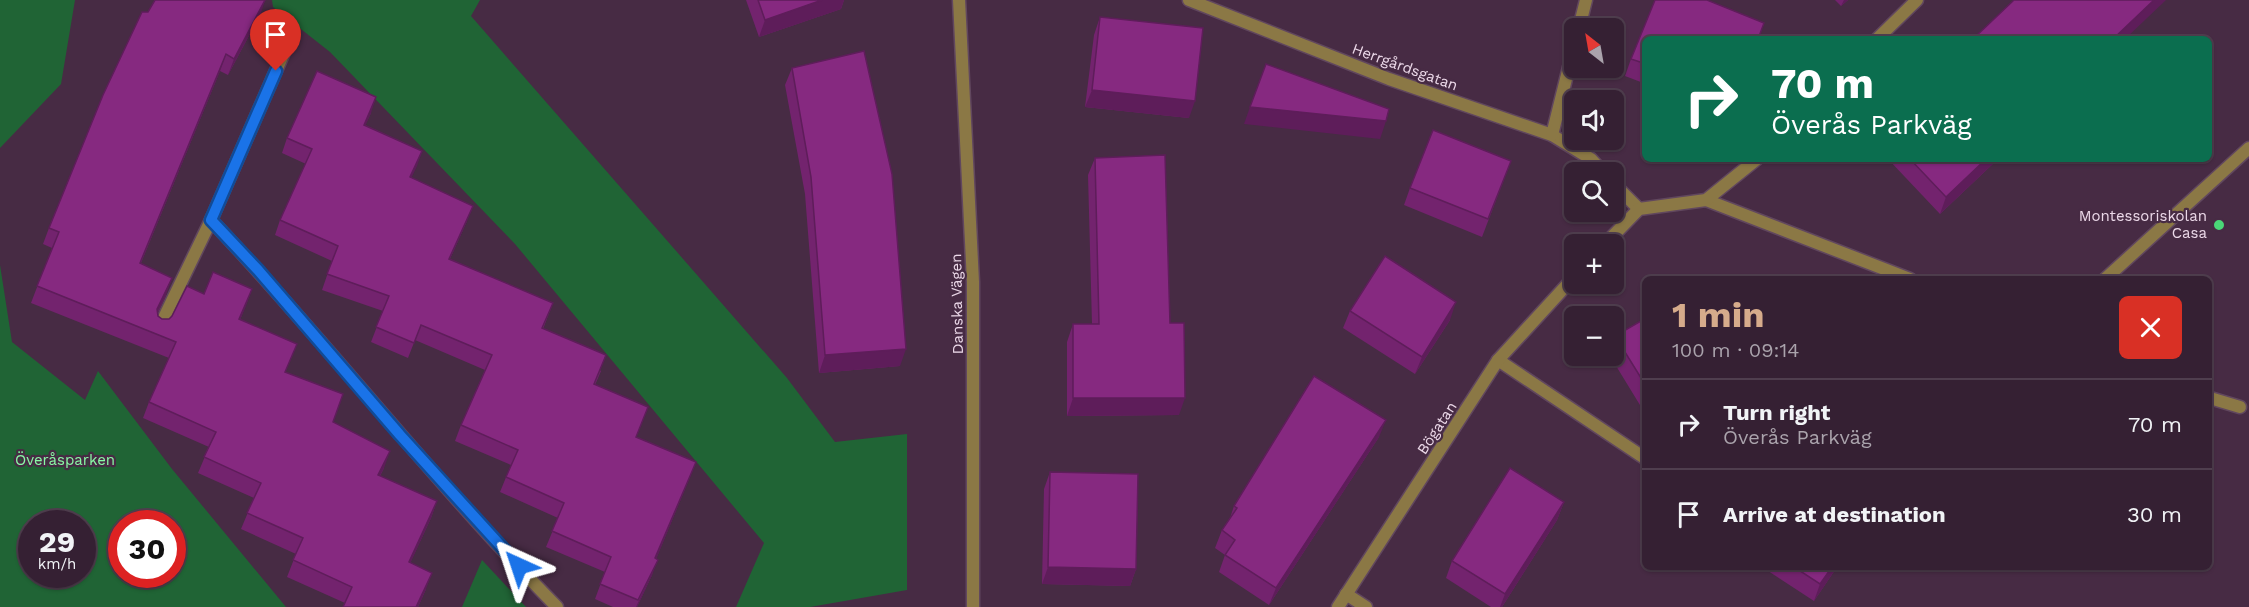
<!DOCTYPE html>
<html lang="en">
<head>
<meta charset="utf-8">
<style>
  :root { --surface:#352033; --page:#3d283b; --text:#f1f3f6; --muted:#aaa3ac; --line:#4f3e4e; --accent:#d6ab8b }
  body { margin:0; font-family:"Work Sans",sans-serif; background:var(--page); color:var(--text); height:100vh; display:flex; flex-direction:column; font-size:22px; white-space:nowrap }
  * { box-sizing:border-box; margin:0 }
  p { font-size:20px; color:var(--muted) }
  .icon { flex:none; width:33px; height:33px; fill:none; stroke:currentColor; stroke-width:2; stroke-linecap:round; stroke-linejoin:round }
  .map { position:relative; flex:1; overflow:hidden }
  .side { position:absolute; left:1642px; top:276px; width:570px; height:294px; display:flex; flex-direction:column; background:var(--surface); border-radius:9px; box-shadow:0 2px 4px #0004,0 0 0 2px var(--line) }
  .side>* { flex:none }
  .hud { position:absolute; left:1642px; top:36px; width:570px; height:126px; border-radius:9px; box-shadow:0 2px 4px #0004,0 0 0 2px var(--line); background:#0b6e4f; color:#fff; overflow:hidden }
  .needle { width:39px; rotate:329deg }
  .controls { position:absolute; left:1564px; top:18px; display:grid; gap:12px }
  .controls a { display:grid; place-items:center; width:60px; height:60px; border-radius:9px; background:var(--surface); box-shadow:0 2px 4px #0004,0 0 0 2px var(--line); font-size:30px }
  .speed { position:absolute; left:18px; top:510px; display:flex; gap:12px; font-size:30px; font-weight:700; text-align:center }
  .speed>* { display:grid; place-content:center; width:78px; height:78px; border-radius:50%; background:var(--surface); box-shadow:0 2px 4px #0004,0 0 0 2px var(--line); line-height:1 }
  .speed small { font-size:15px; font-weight:400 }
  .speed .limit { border:9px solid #d22; background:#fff; color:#111 }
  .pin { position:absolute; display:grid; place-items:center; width:51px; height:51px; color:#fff; margin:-62px -26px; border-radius:50% 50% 50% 0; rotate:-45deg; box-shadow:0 0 6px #0007 }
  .pin .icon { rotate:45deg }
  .me { position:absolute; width:66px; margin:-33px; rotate:318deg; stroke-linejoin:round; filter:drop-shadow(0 0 4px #0008) }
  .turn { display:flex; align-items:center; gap:21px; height:126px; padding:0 30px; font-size:27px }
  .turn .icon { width:78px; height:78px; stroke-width:2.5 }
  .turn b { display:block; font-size:42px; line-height:51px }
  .round { display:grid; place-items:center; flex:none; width:63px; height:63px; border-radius:9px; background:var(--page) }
  .overview { display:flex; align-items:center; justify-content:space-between; height:102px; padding:0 30px }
  h1 { font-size:36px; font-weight:700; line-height:45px; color:var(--accent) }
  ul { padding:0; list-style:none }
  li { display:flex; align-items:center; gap:18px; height:90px; padding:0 30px; border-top:2px solid var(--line) }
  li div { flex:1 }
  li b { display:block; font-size:22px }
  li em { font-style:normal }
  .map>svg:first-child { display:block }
</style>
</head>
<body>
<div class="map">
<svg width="2249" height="607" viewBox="0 0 2249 607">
  <rect width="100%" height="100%" fill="#472b44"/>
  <g fill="#206435" fill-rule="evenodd">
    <path d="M0,0h75l-14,84 -61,64z"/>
    <path d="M272,0h208l-9,16 316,362 48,64 72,-8v156l-97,17h-74l28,-64 -249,-299 -185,-192 -57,-45z"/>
    <path d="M0,265l12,77 73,58 13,-29 74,98 114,138h-286zM32,524h50v50h-50zM122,524h50v50h-50z"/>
    <path d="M482,560l44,47h-64z"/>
  </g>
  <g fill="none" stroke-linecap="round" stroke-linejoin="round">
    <g stroke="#61475e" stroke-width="15">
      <g id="service">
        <path d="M2105,279l144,-131"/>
        <path d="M1498,360l148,99"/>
      </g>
    </g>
    <g stroke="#61475e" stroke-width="15">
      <g id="minor">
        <path d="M1189,0l200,79 163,56 39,24 12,13"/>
        <path d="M1579,28l7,-28"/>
        <path d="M1877,39l40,-39"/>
        <path d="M285,50l-74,170c119,126 225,264 346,387"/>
        <path d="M1552,135l23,-92"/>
        <path d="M1614,184l25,25"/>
        <path d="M1706,200l204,79"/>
        <path d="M1605,244l34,-35 67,-9 51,-41"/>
        <path d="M159,328l52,-108"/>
        <path d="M2210,398l30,9"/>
        <path d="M1346,594l20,13"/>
        <path d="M1338,607l160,-247 77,-84"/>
      </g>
    </g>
    <g stroke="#61475e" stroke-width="15">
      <path id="tertiary" d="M959,0l14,282v325"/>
    </g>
    <use href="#service" stroke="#8b7845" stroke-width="12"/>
    <use href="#minor" stroke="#8b7845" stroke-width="12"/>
    <use href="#tertiary" stroke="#8b7845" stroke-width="12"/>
  </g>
  <g fill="#73236e">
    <path d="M746,0h98l-3,9 -82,28z"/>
    <path d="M1835,0h13l-7,6z"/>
    <path d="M148,12l113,1 -33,62 -8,-4 -79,192 25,32 -8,17v4l4,3h7l35,-25 48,-5 -12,31 57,24 -12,28 48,50 51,46 -4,8 57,25 -6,17 -21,45 16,26 -8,18h-75l2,-4 -58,-26 9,-23 -55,-25 13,-31 -56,-25 11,-26 -66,-29 6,-16 20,-44 -138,-55 21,-55 -9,-4 6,-16z"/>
    <path d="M1100,17l89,101 -104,-11 9,-72z"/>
    <path d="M1646,39v45l-21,-8 6,-17z"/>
    <path d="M792,68l108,298 -81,7 -14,-179 -20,-109z"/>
    <path d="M371,113l-6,12 57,26 -11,27 56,43 -17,38 103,44 -10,26 58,42 -6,14 53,22 -12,30 60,25 -40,97 -4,16 -15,32h-24l-18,-8 10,-27 -59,-25 12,-29 -58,-26 11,-27 -56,-24 6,-16 24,-55 -70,-30 -7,18 -37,-16 12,-31 -61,-21 10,-29 -57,-26 5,-15 26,-56 -24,-11 5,-15z"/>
    <path d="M1095,158l75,165 9,92 -112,1v-74l6,-18h19l-4,-149z"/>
    <path d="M1888,159h110l-58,55z"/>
    <path d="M1511,161l-29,76 -78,-32 6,-17z"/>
    <path d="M1350,311l100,9 -35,54 -72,-46z"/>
    <path d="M1646,318v91l-3,1 -33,-54h4l1,-20z"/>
    <path d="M1379,437l-110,168 -50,-33 6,-17 -10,-7 7,-18 8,-12 4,-12z"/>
    <path d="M1050,472l86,97 -6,17 -88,-2 2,-95z"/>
    <path d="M1564,502l-7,18 -55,87h-11l-45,-29 6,-17z"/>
    <path d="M1762,567h75l-23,34z"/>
  </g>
  <g fill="#5e1d5a">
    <path d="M265,0l-4,13 -33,62 6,-16z"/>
    <path d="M822,0h22l-3,9 -82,28 6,-17z"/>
    <path d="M1844,0h4l-7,6z"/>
    <path d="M2154,0h12l-41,39h-12z"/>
    <path d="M226,54l-6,17 -86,208 6,-16z"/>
    <path d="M1092,90l103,11 -6,17 -104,-11z"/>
    <path d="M376,97l-5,16 -12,27 5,-15z"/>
    <path d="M1250,107l136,14 -6,18 -136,-15z"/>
    <path d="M422,151l-5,15 -13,27 6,-16z"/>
    <path d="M1986,159h12l-58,55 6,-17z"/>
    <path d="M473,206l-6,15 -24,53 6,-15z"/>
    <path d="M172,278l-6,17 -15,30 6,-16z"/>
    <path d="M252,289l-6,17 -13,30 6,-17z"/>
    <path d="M1456,302l-6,18 -35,54 7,-17z"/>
    <path d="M906,349l-6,17 -81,7 6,-18z"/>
    <path d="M1073,398h112l-6,17 -112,1z"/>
    <path d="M1386,420l-7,17 -110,168 7,-17z"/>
    <path d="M390,451l-6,17 -12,23 6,-16z"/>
    <path d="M696,462l-6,15 -40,97 5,-16z"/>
    <path d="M437,501l-6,17 -28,61 6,-17z"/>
    <path d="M1564,502l-7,18 -55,87h-2l5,-13z"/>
    <path d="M658,560l-6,15 -15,32h-1z"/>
    <path d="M1048,567l88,2 -6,17 -88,-2z"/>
    <path d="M1832,567h5l-23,34 6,-17z"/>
    <path d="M432,573l-6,16 -8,18h-2z"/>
  </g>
  <g fill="#862980" stroke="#5e1d5a" stroke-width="1.5">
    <path d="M155,0h110l-31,59 -8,-5 -86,209 32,15 -15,31 1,7 4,3h7l3,-3 15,-30 17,8 9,-22 39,17 -13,30 58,25 -12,28 58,22 -10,28 57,29 -12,24 59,26 -28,61 23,11 -16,34h-73l9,-20 -59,-27 10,-22 -56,-25 14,-30 -57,-26 12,-25 -67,-30 27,-60 -139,-56 22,-54 -10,-4 54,-133 39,-83h6z"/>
    <path d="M758,0h64l-57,20z"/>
    <path d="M1655,0h52l57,23 -6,16h-112v25l-15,-5z"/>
    <path d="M2014,0h140l-41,39h-140z"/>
    <path d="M1100,17l103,11 -8,73 -103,-11z"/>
    <path d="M864,51l28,123 14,175 -81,6 -14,-178 -19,-109z"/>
    <path d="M1266,64l123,45 -3,12 -136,-14z"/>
    <path d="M317,71l59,26 -12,28 58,26 -12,26 63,29 -24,53 104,44 -11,25 64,27 -12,29 54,23 -12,30 60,25 -41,96 3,2 -20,40 -38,-16 11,-27 -59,-26 12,-28 -58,-26 12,-27 -57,-25 31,-70 -71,-30 -7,18 -38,-16 13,-31 -62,-22 11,-28 -58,-26 32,-71 -25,-11z"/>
    <path d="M1433,130l78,31 -23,58 -78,-31z"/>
    <path d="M1165,155l5,168h14l1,75h-112v-74h26l-4,-166z"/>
    <path d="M1910,159h76l-40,38z"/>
    <path d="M1385,256l71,46 -34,55 -72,-46z"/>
    <path d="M1646,318v68l-31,-50z"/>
    <path d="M1314,376l72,44 -110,168 -51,-33 10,-15 -13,-10 15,-22 -3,-2z"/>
    <path d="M1510,468l54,34 -59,92 -53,-33z"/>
    <path d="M1050,472l88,2 -2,95 -88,-2z"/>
    <path d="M1794,567h38l-12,17z"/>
  </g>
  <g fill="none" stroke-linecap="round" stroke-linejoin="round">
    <g stroke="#114b97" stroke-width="15">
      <path id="route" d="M276,71l-65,149 47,50 142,165 119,131"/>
    </g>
    <use href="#route" stroke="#1a73e8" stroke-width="10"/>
  </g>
  <circle fill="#4ad677" stroke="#472b44" stroke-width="2" cx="2219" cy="225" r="6"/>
  <g text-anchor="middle" stroke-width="4.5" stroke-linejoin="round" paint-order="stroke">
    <g font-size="15" fill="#ecd9e9" stroke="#472b44">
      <text transform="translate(1405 67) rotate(20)" y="5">Herrgårdsgatan</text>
      <text transform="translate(957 304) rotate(-91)" y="5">Danska Vägen</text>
      <text transform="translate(1437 428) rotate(-57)" y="5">Bögatan</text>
    </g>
    <g font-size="15" fill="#ecd9e9" stroke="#472b44" text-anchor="end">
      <text x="2207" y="221">Montessoriskolan<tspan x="2207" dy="17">Casa</tspan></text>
    </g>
    <g font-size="15" fill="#89f9a5" stroke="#472b44">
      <text x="65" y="465">Överåsparken</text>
    </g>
  </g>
</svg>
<div class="controls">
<a><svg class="needle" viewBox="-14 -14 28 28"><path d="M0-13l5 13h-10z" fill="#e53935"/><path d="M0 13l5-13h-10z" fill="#aaa3ac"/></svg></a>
<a><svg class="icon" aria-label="sound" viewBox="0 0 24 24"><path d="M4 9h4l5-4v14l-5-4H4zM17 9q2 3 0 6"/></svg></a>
<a><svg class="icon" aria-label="search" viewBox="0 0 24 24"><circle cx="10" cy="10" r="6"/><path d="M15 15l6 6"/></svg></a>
<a>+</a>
<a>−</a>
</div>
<div class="speed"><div>29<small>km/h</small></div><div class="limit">30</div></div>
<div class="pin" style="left:276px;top:71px;background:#d93025"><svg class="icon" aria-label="arrive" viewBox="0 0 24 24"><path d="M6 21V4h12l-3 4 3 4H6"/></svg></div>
<svg class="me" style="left:519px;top:566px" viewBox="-20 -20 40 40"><path d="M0-17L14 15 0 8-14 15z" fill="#1a73e8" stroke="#fff" stroke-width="4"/></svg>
<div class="hud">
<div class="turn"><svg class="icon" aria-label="right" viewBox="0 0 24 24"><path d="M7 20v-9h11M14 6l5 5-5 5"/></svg><div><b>70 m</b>Överås Parkväg</div></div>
</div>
<section class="side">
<div class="overview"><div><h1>1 min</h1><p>100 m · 09:14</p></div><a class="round" style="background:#d93025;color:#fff"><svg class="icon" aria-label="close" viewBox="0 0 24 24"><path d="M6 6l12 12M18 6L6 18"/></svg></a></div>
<ul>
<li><svg class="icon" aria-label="right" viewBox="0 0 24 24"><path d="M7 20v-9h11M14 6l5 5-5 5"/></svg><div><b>Turn right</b><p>Överås Parkväg</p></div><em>70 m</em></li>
<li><svg class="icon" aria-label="arrive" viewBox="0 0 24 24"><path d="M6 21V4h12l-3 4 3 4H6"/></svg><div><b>Arrive at destination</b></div><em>30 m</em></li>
</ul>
</section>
</div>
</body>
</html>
